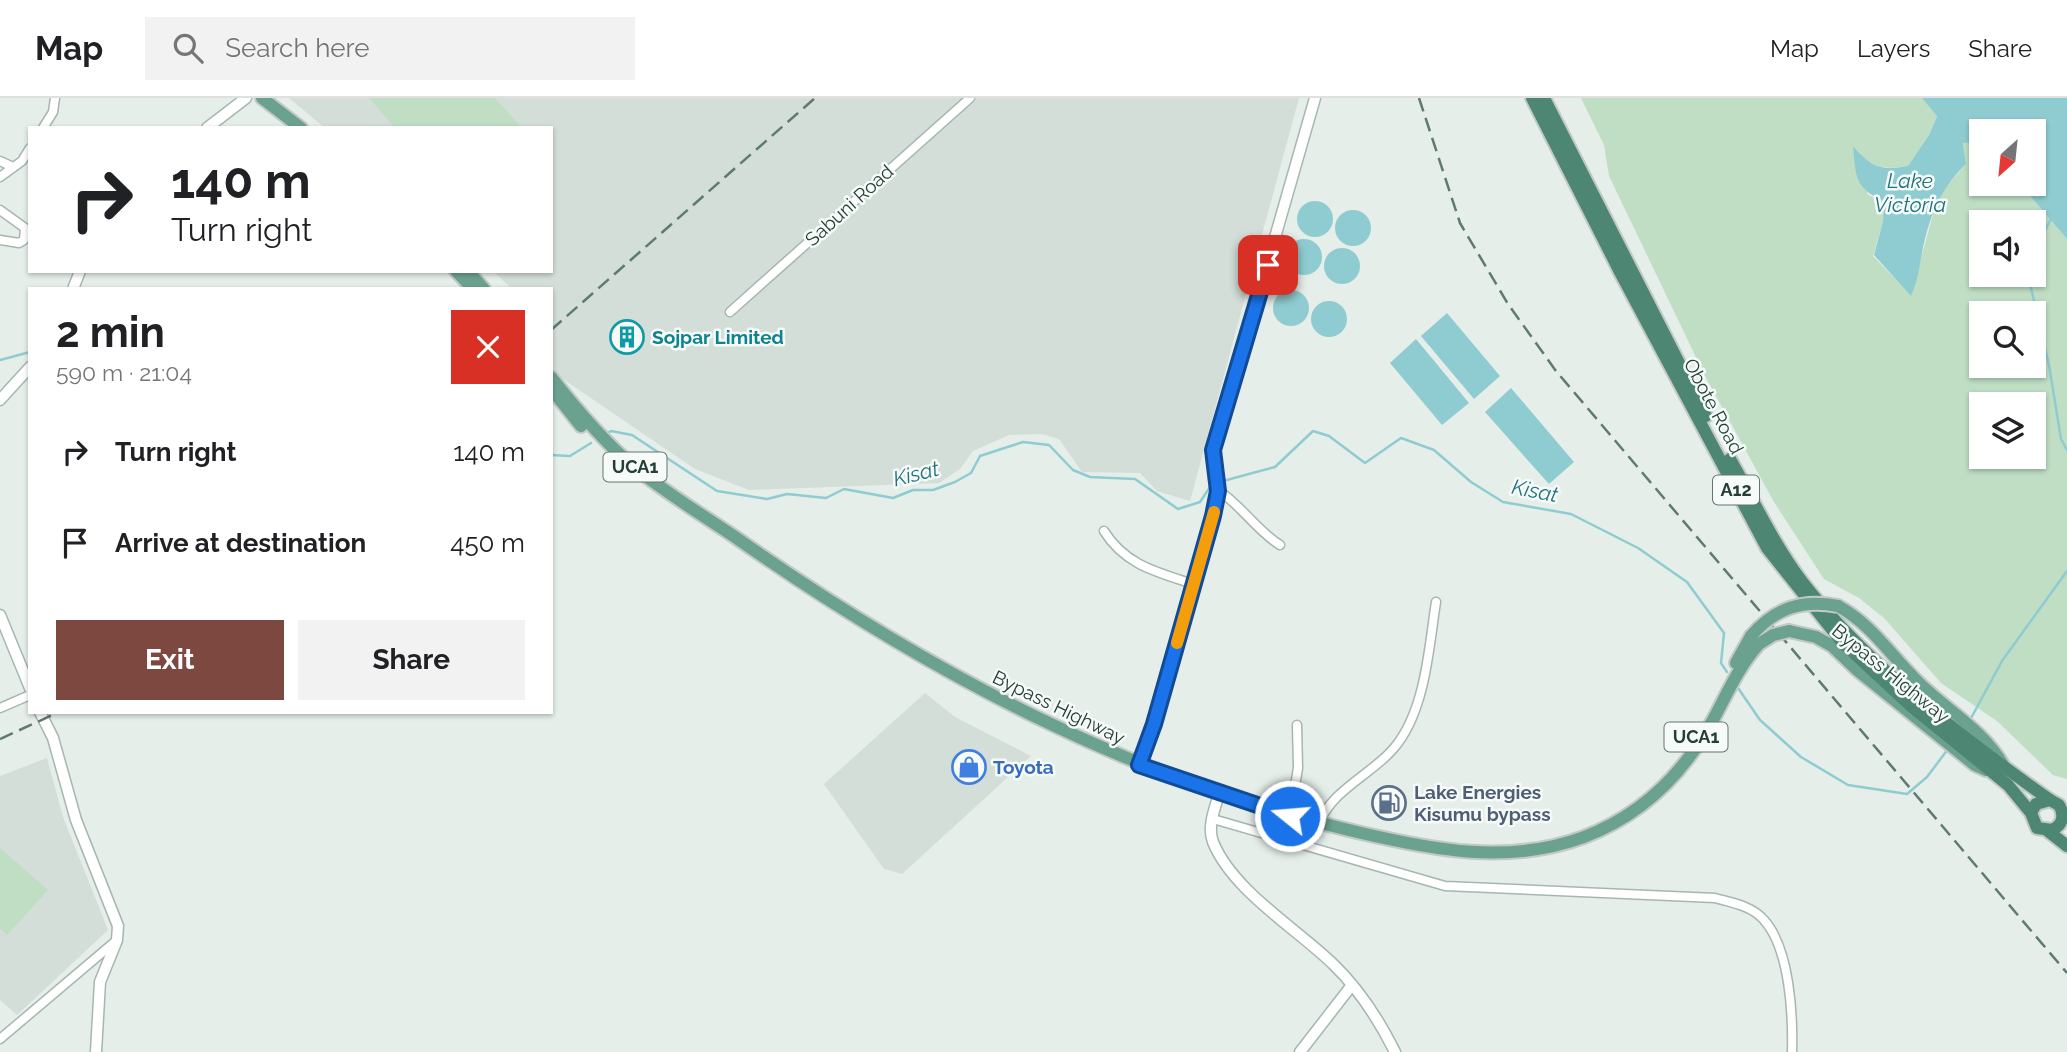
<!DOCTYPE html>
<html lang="en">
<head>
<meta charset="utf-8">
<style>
  :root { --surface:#fff; --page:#f2f2f2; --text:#202124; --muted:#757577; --line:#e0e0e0; --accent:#7d4840 }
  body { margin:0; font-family:Raleway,sans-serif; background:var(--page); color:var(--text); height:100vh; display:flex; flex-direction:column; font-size:26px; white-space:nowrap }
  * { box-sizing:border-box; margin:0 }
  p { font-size:23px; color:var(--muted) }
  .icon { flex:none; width:38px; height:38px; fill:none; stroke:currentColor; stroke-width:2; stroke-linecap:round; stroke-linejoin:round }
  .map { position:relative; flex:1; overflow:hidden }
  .sheet { position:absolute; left:28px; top:189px; width:525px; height:427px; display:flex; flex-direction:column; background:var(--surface); border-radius:0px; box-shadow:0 2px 5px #0004 }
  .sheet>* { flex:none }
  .guide { position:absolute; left:28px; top:28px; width:525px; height:147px; border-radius:0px; box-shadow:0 2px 5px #0004; background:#fff; color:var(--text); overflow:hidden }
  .needle { width:46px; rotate:207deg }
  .fabs { position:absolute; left:1969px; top:21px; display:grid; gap:14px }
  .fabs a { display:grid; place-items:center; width:77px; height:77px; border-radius:0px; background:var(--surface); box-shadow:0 2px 5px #0004; font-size:35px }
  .pin { position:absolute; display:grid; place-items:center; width:60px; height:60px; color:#fff; margin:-30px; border-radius:14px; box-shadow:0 4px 10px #0006 }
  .me { position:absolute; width:77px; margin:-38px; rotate:287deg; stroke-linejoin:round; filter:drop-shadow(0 0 5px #0008) }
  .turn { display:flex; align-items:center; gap:24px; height:147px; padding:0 28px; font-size:32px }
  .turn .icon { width:91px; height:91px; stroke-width:2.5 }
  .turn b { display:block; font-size:49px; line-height:60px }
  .round { display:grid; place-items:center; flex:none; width:74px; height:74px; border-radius:0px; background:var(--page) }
  .head { display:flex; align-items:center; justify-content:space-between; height:119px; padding:0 28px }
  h1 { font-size:42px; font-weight:700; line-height:52px }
  .action { display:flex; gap:14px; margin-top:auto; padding:14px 28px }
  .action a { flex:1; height:80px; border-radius:0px; background:var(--accent); color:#fff; font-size:28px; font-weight:700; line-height:80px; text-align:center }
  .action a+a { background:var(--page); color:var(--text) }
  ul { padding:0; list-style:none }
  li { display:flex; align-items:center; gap:21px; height:91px; padding:0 28px }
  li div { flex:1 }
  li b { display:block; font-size:26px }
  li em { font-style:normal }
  header { display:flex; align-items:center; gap:42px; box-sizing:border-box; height:98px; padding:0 35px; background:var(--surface); border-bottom:2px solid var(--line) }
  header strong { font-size:33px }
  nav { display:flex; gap:38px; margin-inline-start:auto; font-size:24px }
  .search { width:490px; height:63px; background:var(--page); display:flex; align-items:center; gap:18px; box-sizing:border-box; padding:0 24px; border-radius:0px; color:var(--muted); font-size:26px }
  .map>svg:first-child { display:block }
</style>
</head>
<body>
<header>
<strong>Map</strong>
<div class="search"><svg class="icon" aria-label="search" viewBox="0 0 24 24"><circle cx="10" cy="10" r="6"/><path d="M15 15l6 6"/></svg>Search here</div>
<nav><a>Map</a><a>Layers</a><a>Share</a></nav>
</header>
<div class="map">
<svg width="2067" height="954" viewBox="0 0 2067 954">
  <rect width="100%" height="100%" fill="#e5eee9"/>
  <g fill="#d3ded8">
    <path d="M289,0h1010l-109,403 -33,-10 -17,-18 -58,-1 -23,-33 -17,-5 -33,1 -36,16 -13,18 -21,14 -190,7 -54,-21 -138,-94 -6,-11v-75h-39l-19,-18h58v-143h-226z"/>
    <path d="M925,595l30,24 76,39 -129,118 -18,-5 -60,-85z"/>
    <path d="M47,660l16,59 45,113 -91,85 -17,-15v-224z"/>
  </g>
  <g fill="#bfdec4" fill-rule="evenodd">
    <path d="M369,0h126l27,30h-127z"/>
    <path d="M1581,0h341l15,17 -8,20 -21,31c-27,4 -36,2 -54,-19l14,48 16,6 -1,20 -10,35 38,39 27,-99 28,-32 -3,-21 18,-1v42h39l47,55v540l-14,-4 -56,-54 -56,-38 -57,-65 -25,-20 -35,-19 -50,-77 -68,-124 -97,-202 -5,-31zM1981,124h53v53h-53zM1981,215h53v53h-53zM1981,306h53v53h-53z"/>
    <path d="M0,750l48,42 -41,45 -7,-7z"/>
  </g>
  <g fill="#8fccd1">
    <path d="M1922,0h145v141l-47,-55h14v-53h-53v11l-18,1 3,21c-26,25 -37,53 -44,89 -3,16 -4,27 -11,43l-37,-41 9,-34 1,-20c-30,-13 -28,-25 -31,-55 18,21 28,25 55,20l21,-31 8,-19z"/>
    <circle cx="1315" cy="121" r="18"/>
    <circle cx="1353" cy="130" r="18"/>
    <circle cx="1304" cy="159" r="18"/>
    <circle cx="1342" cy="168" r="18"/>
    <circle cx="1291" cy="210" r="18"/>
    <circle cx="1329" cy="221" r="18"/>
    <path d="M1447,215l53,63 -26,23 -53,-63z"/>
    <path d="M1416,241l53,64 -27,22 -52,-62z"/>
    <path d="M1511,290l63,74 -25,22 -64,-72z"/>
  </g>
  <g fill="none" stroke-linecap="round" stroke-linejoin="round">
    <g stroke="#8fccd1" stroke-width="2.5">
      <path d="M2034,144l9,-8 8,-15"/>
      <path d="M2028,177l21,90 12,74 6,11"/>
      <path d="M0,262l30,-8"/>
      <path d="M607,335l4,-2 21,4 85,56 50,8 20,-5 39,4 18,-9 49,9 20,-8h20l22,-8 16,-9 9,-17 43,-14 26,3 24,25 17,7 45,2 43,30 22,-7 10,-15"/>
      <path d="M551,357l19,1 21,-13"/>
      <path d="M1223,383l52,-14 38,-36 16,5 36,27 36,-25 33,12 37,32 32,20 68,12 67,34 49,34 37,51 -3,30 6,9"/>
      <path d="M1736,587l24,35 41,37 47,28 59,9 20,-17 21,-28"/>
      <path d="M1970,622l32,-59 65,-90"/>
    </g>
    <g stroke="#a7b6b0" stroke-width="11">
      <g id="minor">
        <path d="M43,30l10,-16 2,-14"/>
        <path d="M0,63l13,6"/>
        <path d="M0,79l22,-16 8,-13"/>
        <path d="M0,112l25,18 -1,12 -5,3 -19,-3"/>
        <path d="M730,214l240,-214"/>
        <path d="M1218,392c24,16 38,40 62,55"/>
        <path d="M1104,433c21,34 53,41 89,53"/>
        <path d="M0,610l30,-13"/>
        <path d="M1290,718l8,-48 -1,-43"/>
        <path d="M1213,721l232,67 270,12c18,5 37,8 49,22 26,29 29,95 28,132"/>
        <path d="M1319,726c12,-35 57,-51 79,-81 28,-38 31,-97 38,-141"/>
        <path d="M0,941l117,-99"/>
      </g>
    </g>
    <g stroke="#a7b6b0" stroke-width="13">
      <g id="tertiary">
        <path d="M207,30l39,-30"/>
        <path d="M73,191l7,-18"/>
        <path d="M0,302l30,-33"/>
        <path d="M0,517l30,73"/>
        <path d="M40,614l13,26 23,82 42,106 -1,14 -17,42 -4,70"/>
        <path d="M1139,668l74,-250 5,-26 -4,-40 101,-352"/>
        <path d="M1219,696c-4,14 -12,33 -6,48 20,49 83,86 120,122 26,25 46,56 62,88"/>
        <path d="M1300,954l52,-67"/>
      </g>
    </g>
    <g stroke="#c2c9c7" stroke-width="16">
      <g id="primary">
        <path d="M262,0l39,30"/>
        <path d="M456,173l17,18"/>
        <path d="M468,173l16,18"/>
        <path d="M551,279c25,32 52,64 83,90 32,26 67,47 101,70 190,133 394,243 622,295 76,18 152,33 227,5 58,-22 101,-65 130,-119 14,-26 25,-52 45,-74"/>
        <path d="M553,293l28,35"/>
        <path d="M1838,508c33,18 51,47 77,73 29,30 68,50 88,86"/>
        <path d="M1789,533l27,6 16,9 24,23 119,96 11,5"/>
        <path d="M1736,565l15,-27"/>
      </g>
    </g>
    <g stroke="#c2c9c7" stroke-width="16">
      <g id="trunk">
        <path d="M1532,0l88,174 147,276 75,94 70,65 96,78 23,28 6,15 15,2c11,-5 13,-15 7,-25l-9,-5 -14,4 -5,9"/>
        <path d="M1544,0l162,318"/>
        <path d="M1730,361c24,42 44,86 73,124 67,85 160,155 247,217"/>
        <path d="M2048,733l19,15"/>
      </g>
    </g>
    <use href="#minor" stroke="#fff" stroke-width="8"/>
    <use href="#tertiary" stroke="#fff" stroke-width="10"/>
    <use href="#primary" stroke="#6ba28f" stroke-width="12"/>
    <use href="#trunk" stroke="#4e8674" stroke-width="12"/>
    <g stroke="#5f7b71" stroke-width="2.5" stroke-dasharray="14 7" stroke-linecap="butt">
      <path d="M1419,0l41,125 48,81 48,67 511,602"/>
      <path d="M551,232l264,-232"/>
      <path d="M0,641l59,-27"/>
    </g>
    <g stroke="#c2c9c7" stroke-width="16" stroke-linecap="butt">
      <g id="primary-bridge">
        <path d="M1751,538c24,-28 51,-37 87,-30"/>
        <path d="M1759,546l14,-9 16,-4"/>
      </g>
    </g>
    <use href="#primary-bridge" stroke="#6ba28f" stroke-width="12"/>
  </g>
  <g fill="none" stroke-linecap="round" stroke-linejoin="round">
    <g stroke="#114b97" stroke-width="18">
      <path id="route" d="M1268,167l-55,185 5,41 -5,25 -59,208 -15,41 151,51"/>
    </g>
    <use href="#route" stroke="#1a73e8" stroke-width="12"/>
    <path stroke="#f59e0b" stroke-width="12" d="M1177,545l37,-131"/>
  </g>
  <defs>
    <g id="building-ring" transform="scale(1.75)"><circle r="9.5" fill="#f6faf8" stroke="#0f9aa8" stroke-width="1.5"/><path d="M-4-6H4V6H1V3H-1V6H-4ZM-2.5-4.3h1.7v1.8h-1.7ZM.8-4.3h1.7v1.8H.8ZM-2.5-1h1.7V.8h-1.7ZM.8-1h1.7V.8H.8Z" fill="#0f9aa8"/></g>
    <g id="shop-ring" transform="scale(1.75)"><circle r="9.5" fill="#f6faf8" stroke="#3f7fe0" stroke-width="1.5"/><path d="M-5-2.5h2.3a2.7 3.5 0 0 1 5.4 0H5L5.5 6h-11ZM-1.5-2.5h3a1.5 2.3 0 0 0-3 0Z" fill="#3f7fe0"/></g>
    <g id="fuel-ring" transform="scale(1.75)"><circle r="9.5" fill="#f6faf8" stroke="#5c6f8a" stroke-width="1.5"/><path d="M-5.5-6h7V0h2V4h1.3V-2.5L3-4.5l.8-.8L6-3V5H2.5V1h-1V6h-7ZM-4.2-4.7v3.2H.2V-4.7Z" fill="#5c6f8a"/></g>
  </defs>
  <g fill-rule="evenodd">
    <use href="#building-ring" x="627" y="239"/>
    <use href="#shop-ring" x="969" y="669"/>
    <use href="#fuel-ring" x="1389" y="705"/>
  </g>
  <g text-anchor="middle" stroke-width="5" stroke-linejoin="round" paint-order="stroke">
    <g fill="#f6faf8" stroke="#637770" stroke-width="2">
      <rect x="603.5" y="354.5" width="63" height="29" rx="5"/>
      <rect x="1713" y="377.5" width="46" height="29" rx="5"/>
      <rect x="1664.5" y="624.5" width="63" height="29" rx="5"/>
    </g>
    <g font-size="18" font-weight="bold" fill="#243f36">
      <text x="635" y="375">UCA1</text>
      <text x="1736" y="398">A12</text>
      <text x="1696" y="645">UCA1</text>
    </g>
    <g font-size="19" fill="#243f36" stroke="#f6faf8">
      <text transform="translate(849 107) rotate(-42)" y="7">Sabuni Road</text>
      <text transform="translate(1714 308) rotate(62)" y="7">Obote Road</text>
      <text transform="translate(1891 575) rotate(39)" y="7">Bypass Highway</text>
      <text transform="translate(1059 609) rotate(26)" y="7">Bypass Highway</text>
    </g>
    <g font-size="19" font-weight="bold" fill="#0d838f" stroke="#f6faf8" text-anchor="start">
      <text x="652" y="246">Sojpar Limited</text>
    </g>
    <g font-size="19" font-weight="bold" fill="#366cbe" stroke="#f6faf8" text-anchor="start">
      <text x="993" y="676">Toyota</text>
    </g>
    <g font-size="19" font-weight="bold" fill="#4e5e75" stroke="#f6faf8" text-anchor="start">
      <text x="1414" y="701">Lake Energies<tspan x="1414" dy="22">Kisumu bypass</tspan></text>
    </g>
    <g font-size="21" font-style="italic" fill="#1f737b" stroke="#f6faf8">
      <text x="1910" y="90">Lake<tspan x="1910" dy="24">Victoria</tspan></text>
      <text transform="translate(916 376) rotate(-14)" y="7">Kisat</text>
      <text transform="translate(1535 393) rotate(11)" y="7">Kisat</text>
    </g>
  </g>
</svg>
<div class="fabs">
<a><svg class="needle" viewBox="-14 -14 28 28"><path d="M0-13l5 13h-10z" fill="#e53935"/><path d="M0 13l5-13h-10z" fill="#757577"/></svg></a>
<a><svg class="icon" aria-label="sound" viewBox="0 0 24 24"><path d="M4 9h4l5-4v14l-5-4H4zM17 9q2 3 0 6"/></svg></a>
<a><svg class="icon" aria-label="search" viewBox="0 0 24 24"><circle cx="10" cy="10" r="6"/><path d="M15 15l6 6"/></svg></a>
<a><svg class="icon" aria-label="layers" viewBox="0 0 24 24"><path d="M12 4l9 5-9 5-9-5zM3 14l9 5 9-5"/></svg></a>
</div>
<div class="pin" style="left:1268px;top:167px;background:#d93025"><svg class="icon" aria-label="arrive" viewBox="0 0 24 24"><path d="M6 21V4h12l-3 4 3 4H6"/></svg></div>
<svg class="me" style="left:1290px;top:718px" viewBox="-20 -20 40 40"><circle r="17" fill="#1a73e8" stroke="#fff" stroke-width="3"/><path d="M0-11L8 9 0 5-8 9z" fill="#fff"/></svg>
<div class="guide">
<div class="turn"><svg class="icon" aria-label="right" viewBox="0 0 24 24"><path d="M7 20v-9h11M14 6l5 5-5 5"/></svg><div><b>140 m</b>Turn right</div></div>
</div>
<section class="sheet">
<div class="head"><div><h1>2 min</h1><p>590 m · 21:04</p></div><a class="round" style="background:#d93025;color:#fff"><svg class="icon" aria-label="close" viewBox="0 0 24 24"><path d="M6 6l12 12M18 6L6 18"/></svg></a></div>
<ul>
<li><svg class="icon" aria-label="right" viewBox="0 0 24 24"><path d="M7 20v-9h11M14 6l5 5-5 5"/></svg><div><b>Turn right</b></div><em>140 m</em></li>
<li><svg class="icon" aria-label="arrive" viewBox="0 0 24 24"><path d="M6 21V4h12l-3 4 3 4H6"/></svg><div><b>Arrive at destination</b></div><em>450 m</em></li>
</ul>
<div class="action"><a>Exit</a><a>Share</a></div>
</section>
</div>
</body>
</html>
